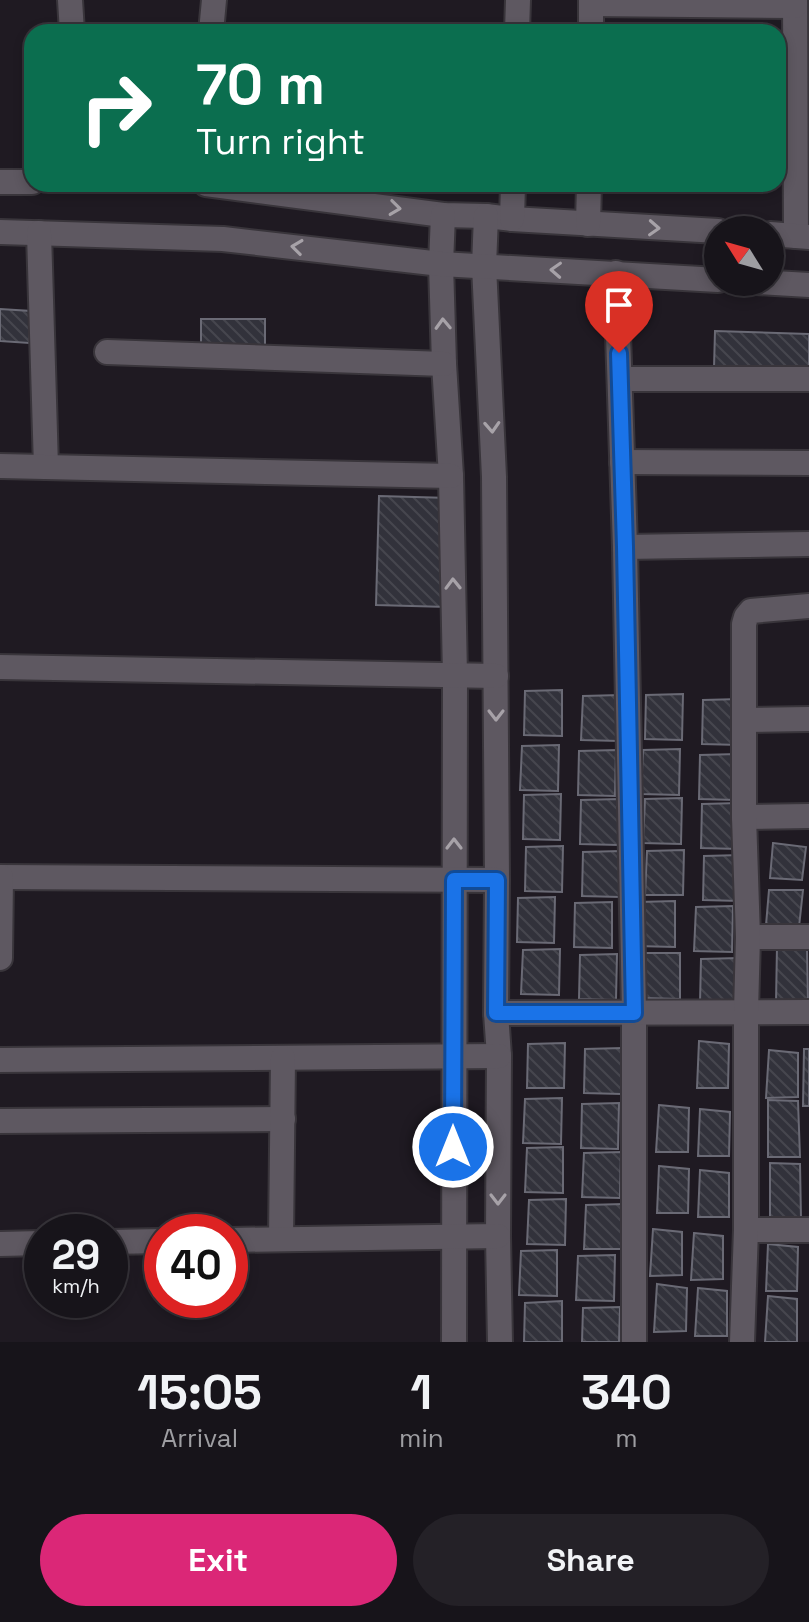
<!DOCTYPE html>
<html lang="en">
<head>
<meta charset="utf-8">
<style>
  :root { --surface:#17141a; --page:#242127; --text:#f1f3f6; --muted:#9e9ea2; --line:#363339; --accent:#db2777 }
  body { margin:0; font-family:"Space Grotesk",sans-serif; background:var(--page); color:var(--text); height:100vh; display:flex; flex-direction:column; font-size:30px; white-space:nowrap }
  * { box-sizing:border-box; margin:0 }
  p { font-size:26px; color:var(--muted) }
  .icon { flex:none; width:44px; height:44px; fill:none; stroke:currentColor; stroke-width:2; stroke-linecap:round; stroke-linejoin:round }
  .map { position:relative; height:1342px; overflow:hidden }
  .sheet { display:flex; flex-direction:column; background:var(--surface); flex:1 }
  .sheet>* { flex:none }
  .guide { position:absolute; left:24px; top:24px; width:762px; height:168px; border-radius:24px; box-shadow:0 4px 12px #0003,0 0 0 2px var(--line); background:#0b6e4f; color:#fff; overflow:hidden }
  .needle { width:52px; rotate:307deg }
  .tools { position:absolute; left:704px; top:216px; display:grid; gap:16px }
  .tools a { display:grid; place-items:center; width:80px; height:80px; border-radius:50%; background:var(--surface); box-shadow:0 4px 12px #0003,0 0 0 2px var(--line); font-size:40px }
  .speed { position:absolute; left:24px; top:1214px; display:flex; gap:16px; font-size:40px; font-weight:700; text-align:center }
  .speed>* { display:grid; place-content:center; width:104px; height:104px; border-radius:50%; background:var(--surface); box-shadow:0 4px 12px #0003,0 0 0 2px var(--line); line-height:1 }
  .speed small { font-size:20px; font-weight:400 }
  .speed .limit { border:12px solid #d22; background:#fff; color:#111 }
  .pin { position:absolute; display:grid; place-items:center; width:68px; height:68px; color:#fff; margin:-82px -34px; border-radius:50% 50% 50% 0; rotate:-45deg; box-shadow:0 0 8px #0007 }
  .pin .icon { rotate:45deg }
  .me { position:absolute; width:88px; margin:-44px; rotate:0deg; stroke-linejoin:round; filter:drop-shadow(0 0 6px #0008) }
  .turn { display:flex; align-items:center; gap:28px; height:168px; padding:0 40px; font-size:36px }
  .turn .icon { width:104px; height:104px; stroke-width:2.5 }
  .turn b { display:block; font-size:56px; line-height:68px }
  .eta { display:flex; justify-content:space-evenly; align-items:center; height:136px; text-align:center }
  .eta b { font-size:48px; font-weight:700; line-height:56px }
  .cta { display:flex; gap:16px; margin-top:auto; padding:16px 40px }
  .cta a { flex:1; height:92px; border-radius:48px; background:var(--accent); color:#fff; font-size:32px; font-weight:700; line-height:92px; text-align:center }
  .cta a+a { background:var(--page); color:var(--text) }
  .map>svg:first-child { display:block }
</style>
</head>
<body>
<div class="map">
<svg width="809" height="1342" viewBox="0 0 809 1342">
  <defs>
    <pattern id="building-back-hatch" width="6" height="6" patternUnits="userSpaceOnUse" patternTransform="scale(2)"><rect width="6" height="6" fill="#32323b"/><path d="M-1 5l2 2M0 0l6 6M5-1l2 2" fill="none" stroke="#46464e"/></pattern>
  </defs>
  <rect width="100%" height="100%" fill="#1f1a22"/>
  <g fill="url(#building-back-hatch)" stroke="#6a6a75" stroke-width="2">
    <path d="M0,309l31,2 -2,32 -29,-2z"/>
    <rect x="201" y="319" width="64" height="30"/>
    <path d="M715,331l94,3v37l-95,-3z"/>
    <path d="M379,496l71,2 -3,109 -71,-2z"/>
    <path d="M562,690v46l-38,-1 1,-44z"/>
    <path d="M683,694l-1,46 -37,-1 1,-44z"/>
    <path d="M620,695l-1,46 -38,-1 2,-44z"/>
    <path d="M740,699v46l-38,-1 1,-44z"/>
    <path d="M559,745l-1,46 -38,-1 2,-44z"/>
    <path d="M680,749l-1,46 -38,-1 2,-44z"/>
    <path d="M616,750l-1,46 -37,-1 1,-44z"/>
    <path d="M737,754l-1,46 -37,-1 1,-44z"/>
    <path d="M561,794l-1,46 -37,-1 1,-44z"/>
    <path d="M682,798l-1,46 -38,-1 2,-44z"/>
    <path d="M618,799v46l-38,-1 1,-44z"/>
    <path d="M739,803l-1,46 -37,-1 1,-44z"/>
    <path d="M773,843l33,4 -4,33 -32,-2z"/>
    <path d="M563,846l-1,46 -37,-1 1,-44z"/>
    <path d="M684,850l-1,45h-38l2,-44z"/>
    <path d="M620,851v46l-38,-1 1,-44z"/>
    <path d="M741,855l-1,46 -37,-1 1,-44z"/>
    <path d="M769,890h34l-4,37 -33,-2z"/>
    <path d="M555,897l-1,46 -37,-1 1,-44z"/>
    <path d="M675,901v46l-38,-1 2,-44z"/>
    <path d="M612,902v46l-38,-1 1,-44z"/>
    <path d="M733,906l-1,46 -38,-1 2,-44z"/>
    <path d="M777,946l30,1 1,56h-32z"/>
    <path d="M560,949l-1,46 -38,-1 2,-44z"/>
    <path d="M644,953h36v46l-38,-1z"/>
    <path d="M617,954l-1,46 -37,-1 1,-44z"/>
    <path d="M738,958l-1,46 -37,-1 1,-44z"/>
    <path d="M699,1041l30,3 -1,44h-31z"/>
    <path d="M565,1043l-1,45h-37l1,-44z"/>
    <path d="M622,1048l-1,46 -37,-1 1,-44z"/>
    <path d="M804,1049h5v57h-6z"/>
    <path d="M769,1050l29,3v44l-32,1z"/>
    <path d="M562,1098l-1,46 -38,-1 2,-44z"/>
    <path d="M768,1100l30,1 2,56h-32z"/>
    <path d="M619,1103l-1,46 -37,-1 1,-44z"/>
    <path d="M659,1105l30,3 -1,44h-32z"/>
    <path d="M700,1109l30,3 -1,44h-31z"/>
    <path d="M563,1147v46l-38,-1 2,-44z"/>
    <path d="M621,1152l-1,46 -38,-1 2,-44z"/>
    <path d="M770,1163l30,1 1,55h-31z"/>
    <path d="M659,1166l30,3 -1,44h-31z"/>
    <path d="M700,1170l29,3v44h-31z"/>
    <path d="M566,1199l-1,46 -38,-1 2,-44z"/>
    <path d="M623,1204l-1,45h-38l2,-44z"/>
    <path d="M653,1229l29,3v43l-32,1z"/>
    <path d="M694,1233l29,3v43l-32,1z"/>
    <path d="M768,1244l30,3 -1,44h-31z"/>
    <path d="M557,1250v46l-38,-1 2,-44z"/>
    <path d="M615,1255l-1,46 -38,-1 2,-44z"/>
    <path d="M657,1284l30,4 -1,43 -32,1z"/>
    <path d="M698,1288l29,3v45h-32z"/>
    <path d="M768,1296l29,3v43h-32z"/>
    <path d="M562,1301v41h-38l1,-39z"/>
    <path d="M620,1307l-1,35h-37l1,-34z"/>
  </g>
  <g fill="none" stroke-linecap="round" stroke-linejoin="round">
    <g stroke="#39353b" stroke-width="28">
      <g id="minor">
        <path d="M70,0l2,32"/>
        <path d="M795,0l1,236"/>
        <path d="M591,4l204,2"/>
        <path d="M211,32l3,-32"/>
        <path d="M517,32l1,-32"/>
        <path d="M591,32v-32"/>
        <path d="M0,182h32"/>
        <path d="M206,184l237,31 43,1 26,3 206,12"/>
        <path d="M443,215l-2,49 3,100 7,112 4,200 -1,666"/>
        <path d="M486,216l-2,50 10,211 3,403 -1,133 3,43 -1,180 2,106"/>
        <path d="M512,219l1,-35"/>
        <path d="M588,224l1,-40"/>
        <path d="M0,232l223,7 218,25 277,16"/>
        <path d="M39,233l7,234"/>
        <path d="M770,234l39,3"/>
        <path d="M616,273l9,274 9,466v329"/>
        <path d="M756,282l53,3"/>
        <path d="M107,352l337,12"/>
        <path d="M620,379h189"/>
        <path d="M622,462l187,1"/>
        <path d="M0,466l451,10"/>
        <path d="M625,547l184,-3"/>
        <path d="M0,667l496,9"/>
        <path d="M745,720l64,-1"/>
        <path d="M744,817l65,-1"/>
        <path d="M0,877l497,3"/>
        <path d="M748,937h61"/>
        <path d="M0,958l1,-81"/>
        <path d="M496,1013l313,-1"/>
        <path d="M0,1060l499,-4"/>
        <path d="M0,1121l283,-2"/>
        <path d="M746,1230h63"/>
        <path d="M281,1239l2,-181"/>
        <path d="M230,1240l268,-4"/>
        <path d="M110,1242l52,-1"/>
        <path d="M0,1244l42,-1"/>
        <path d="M742,1342l4,-112v-218l2,-75 -4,-120v-193l2,-7 5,-6 58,-5"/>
      </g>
    </g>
    <use href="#minor" stroke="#5e5861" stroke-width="24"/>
  </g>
  <defs><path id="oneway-chevron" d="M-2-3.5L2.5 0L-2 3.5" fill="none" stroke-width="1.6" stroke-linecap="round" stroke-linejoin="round" transform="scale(2)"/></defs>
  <g stroke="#a7a2a8">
    <use href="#oneway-chevron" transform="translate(395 208) rotate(7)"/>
    <use href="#oneway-chevron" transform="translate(654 228) rotate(3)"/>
    <use href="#oneway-chevron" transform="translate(297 247) rotate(-173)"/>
    <use href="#oneway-chevron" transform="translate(556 270) rotate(-177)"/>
    <use href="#oneway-chevron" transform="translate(443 324) rotate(-92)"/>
    <use href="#oneway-chevron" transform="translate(492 427) rotate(87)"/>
    <use href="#oneway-chevron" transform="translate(453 584) rotate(-91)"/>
    <use href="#oneway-chevron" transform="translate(496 715) rotate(90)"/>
    <use href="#oneway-chevron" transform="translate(454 844) rotate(-90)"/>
    <use href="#oneway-chevron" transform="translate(498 1199) rotate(90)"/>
  </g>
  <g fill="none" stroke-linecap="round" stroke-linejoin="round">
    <g stroke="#114b97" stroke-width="20">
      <path id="route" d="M453,1147l1,-267h43l-1,133h138l-9,-466 -6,-194"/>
    </g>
    <use href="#route" stroke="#1a73e8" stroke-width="14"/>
  </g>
</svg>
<div class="tools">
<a><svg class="needle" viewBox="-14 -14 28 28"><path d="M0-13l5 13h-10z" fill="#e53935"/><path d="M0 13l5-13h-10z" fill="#9e9ea2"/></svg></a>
</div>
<div class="speed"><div>29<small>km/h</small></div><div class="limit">40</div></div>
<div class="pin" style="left:619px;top:353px;background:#d93025"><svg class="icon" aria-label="arrive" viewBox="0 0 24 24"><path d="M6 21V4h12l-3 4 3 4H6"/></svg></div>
<svg class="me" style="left:453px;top:1147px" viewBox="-20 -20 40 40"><circle r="17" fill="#1a73e8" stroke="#fff" stroke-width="3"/><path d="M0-11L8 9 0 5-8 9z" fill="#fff"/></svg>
<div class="guide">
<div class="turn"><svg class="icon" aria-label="right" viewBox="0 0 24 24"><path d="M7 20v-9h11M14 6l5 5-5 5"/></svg><div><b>70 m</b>Turn right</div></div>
</div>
</div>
<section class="sheet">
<div class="eta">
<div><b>15:05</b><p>Arrival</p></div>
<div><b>1</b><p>min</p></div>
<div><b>340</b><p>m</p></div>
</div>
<div class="cta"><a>Exit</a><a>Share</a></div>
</section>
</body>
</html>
